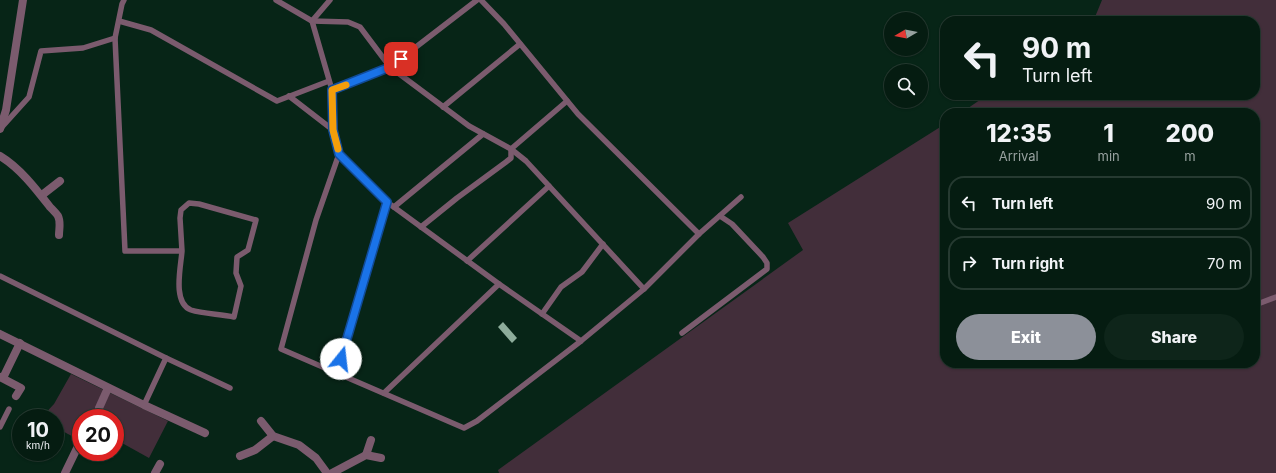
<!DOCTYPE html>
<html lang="en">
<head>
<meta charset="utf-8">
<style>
  :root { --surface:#051c11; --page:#0e251a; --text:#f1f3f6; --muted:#97a19f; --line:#263a31; --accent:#8c9099 }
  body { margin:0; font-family:Inter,sans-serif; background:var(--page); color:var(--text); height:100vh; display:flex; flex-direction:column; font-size:15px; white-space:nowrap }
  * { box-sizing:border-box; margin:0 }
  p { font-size:13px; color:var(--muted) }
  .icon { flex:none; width:22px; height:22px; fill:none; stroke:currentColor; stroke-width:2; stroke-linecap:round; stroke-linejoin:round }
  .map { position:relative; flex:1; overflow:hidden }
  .details { position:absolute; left:940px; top:108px; width:320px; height:260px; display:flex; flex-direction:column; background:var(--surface); border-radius:16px; box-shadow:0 1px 3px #0004,0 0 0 1px var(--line) }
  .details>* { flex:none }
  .hud { position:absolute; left:940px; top:16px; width:320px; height:84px; border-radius:16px; box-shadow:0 1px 3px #0004,0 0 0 1px var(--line); background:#051c11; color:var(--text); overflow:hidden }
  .needle { width:26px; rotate:260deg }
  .tools { position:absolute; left:884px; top:12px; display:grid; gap:8px }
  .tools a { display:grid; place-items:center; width:44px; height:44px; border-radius:50%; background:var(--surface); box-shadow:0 1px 3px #0004,0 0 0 1px var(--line); font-size:20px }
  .speed { position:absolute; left:12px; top:409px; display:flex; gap:8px; font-size:20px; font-weight:700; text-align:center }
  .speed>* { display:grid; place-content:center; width:52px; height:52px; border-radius:50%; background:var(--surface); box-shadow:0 1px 3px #0004,0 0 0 1px var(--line); line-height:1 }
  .speed small { font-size:10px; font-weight:400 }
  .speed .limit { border:6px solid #d22; background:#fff; color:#111 }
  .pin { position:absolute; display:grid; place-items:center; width:34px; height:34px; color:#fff; margin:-17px; border-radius:8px; box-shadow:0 2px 6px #0006 }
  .me { position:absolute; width:44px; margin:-22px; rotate:16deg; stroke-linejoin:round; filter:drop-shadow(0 0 3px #0008) }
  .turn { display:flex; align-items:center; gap:14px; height:84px; padding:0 16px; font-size:18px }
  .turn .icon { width:52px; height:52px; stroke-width:2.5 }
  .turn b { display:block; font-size:28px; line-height:34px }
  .eta { display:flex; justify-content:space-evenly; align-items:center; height:68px; text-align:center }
  .eta b { font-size:24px; font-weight:800; line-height:28px }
  .primary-button { display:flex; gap:8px; margin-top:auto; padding:8px 16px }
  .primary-button a { flex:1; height:46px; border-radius:24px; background:var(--accent); color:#fff; font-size:16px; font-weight:800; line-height:46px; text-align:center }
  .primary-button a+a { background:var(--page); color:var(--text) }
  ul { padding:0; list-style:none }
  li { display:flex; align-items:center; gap:12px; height:54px; margin:0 8px 6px; padding:0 8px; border:2px solid var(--line); border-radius:16px }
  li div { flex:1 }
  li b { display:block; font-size:15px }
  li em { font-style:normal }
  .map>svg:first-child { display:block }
</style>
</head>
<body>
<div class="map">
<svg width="1276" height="473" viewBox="0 0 1276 473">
  <rect width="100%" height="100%" fill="#072517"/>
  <g fill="#422e3a">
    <path d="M1102,0h174v473h-777l-1,-3 305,-220 -15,-27 157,-99v239h310v-250h-294l26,-18h268v-74h-165l5,-4z"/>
    <path d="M71,374l97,47 -19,37 -27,-15 -9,15 -12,-6h14v-34h-34v23l-26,-14v-9h-14l13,-14z"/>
  </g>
  <path fill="#8dad9b" d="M503,322l14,16 -5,5 -14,-16z"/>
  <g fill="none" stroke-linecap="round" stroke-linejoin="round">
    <g stroke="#7b5b6e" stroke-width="5.5">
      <path d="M124,0l-2,4 -7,34 10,213h57c-1,15 -10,52 9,59 12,4 30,4 43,7l7,-31 -5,-13 1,-16 11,-7 8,-30 -57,-16 -10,-1 -8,7 -1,8 2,33"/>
      <path d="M276,0l36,21 20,69 1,40 6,24 -23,66 -35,129 183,79 13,-7 104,-80 63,-52 55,-55 42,-37"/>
      <path d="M481,0l23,24 74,90 121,120"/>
      <path d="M119,21l32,9 126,71 52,-20"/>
      <path d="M312,21l36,1 12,5 30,40 79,59 42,23 15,12 118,128"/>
      <path d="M312,21l18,-21"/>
      <path d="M332,90l58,-23 87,-67"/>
      <path d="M289,96l44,34"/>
      <path d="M443,107l77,-63"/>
      <path d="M2,127l27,-30 12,-46 42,-3 32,-10"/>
      <path d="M339,154l48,48 112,82 82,57"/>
      <path d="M394,207l89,-73"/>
      <path d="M421,227l36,-29 49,-36 5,-4v-9l56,-48"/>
      <path d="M467,261l82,-75"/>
      <path d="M0,276l166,82 64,30"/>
      <path d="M1255,305l21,-8"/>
      <path d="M542,314l19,-27 21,-15 21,-28"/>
      <path d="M682,333l85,-64v-6l-4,-6 -31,-33 -12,-8"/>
      <path d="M337,373l50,-171"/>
      <path d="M384,393l115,-109"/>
      <path d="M144,405l22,-47"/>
      <path d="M0,427l9,-18"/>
    </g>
    <g stroke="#7b5b6e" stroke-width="8">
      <path d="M0,156c20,12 36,33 50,51 3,3 6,6 8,9 3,6 1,13 1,19"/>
      <path d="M42,195l18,-14"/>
      <path d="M0,334l144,71 61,28"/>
      <path d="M0,377l21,11 -5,8"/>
      <path d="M3,378l17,-35"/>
      <path d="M99,408l9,-20"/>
      <path d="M261,421l12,15 26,9 17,13 11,15"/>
      <path d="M366,455l5,-15"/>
      <path d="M240,456l15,-6 18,-14"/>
      <path d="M65,473l16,-33"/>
      <path d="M155,473l5,-9"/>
      <path d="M332,473l34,-18 15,3"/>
    </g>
    <path stroke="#7b5b6e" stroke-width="8" d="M0,129l6,-19 17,-110"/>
  </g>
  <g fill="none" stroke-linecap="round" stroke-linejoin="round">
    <g stroke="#114b97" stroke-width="10">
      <path id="route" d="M341,359l46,-157 -48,-48 -6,-24 -1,-40 58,-23 11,-8"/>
    </g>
    <use href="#route" stroke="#1a73e8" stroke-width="7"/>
    <path stroke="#f59e0b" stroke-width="7" d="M338,149l-5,-19 -1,-40 14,-5"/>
  </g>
</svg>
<div class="tools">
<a><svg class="needle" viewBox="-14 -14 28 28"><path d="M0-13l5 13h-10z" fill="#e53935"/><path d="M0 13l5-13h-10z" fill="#97a19f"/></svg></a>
<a><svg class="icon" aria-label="search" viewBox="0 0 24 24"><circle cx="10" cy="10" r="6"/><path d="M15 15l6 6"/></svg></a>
</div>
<div class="speed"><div>10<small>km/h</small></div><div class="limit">20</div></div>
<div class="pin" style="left:401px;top:59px;background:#d93025"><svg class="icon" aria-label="arrive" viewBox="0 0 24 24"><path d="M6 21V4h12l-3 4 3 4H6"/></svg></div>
<svg class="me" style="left:341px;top:359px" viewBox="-20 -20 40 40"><circle r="19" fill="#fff"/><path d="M0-13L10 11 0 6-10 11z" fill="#1a73e8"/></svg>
<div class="hud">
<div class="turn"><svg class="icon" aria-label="left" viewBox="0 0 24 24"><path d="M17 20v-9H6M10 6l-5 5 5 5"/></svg><div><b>90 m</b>Turn left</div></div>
</div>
<section class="details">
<div class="eta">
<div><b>12:35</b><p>Arrival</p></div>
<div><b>1</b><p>min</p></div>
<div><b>200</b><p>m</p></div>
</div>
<ul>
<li><svg class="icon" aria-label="left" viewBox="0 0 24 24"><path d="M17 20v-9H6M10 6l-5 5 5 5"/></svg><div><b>Turn left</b></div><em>90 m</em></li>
<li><svg class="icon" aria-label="right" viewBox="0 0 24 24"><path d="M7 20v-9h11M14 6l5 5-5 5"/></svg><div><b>Turn right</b></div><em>70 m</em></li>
</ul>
<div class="primary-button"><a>Exit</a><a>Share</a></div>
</section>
</div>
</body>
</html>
